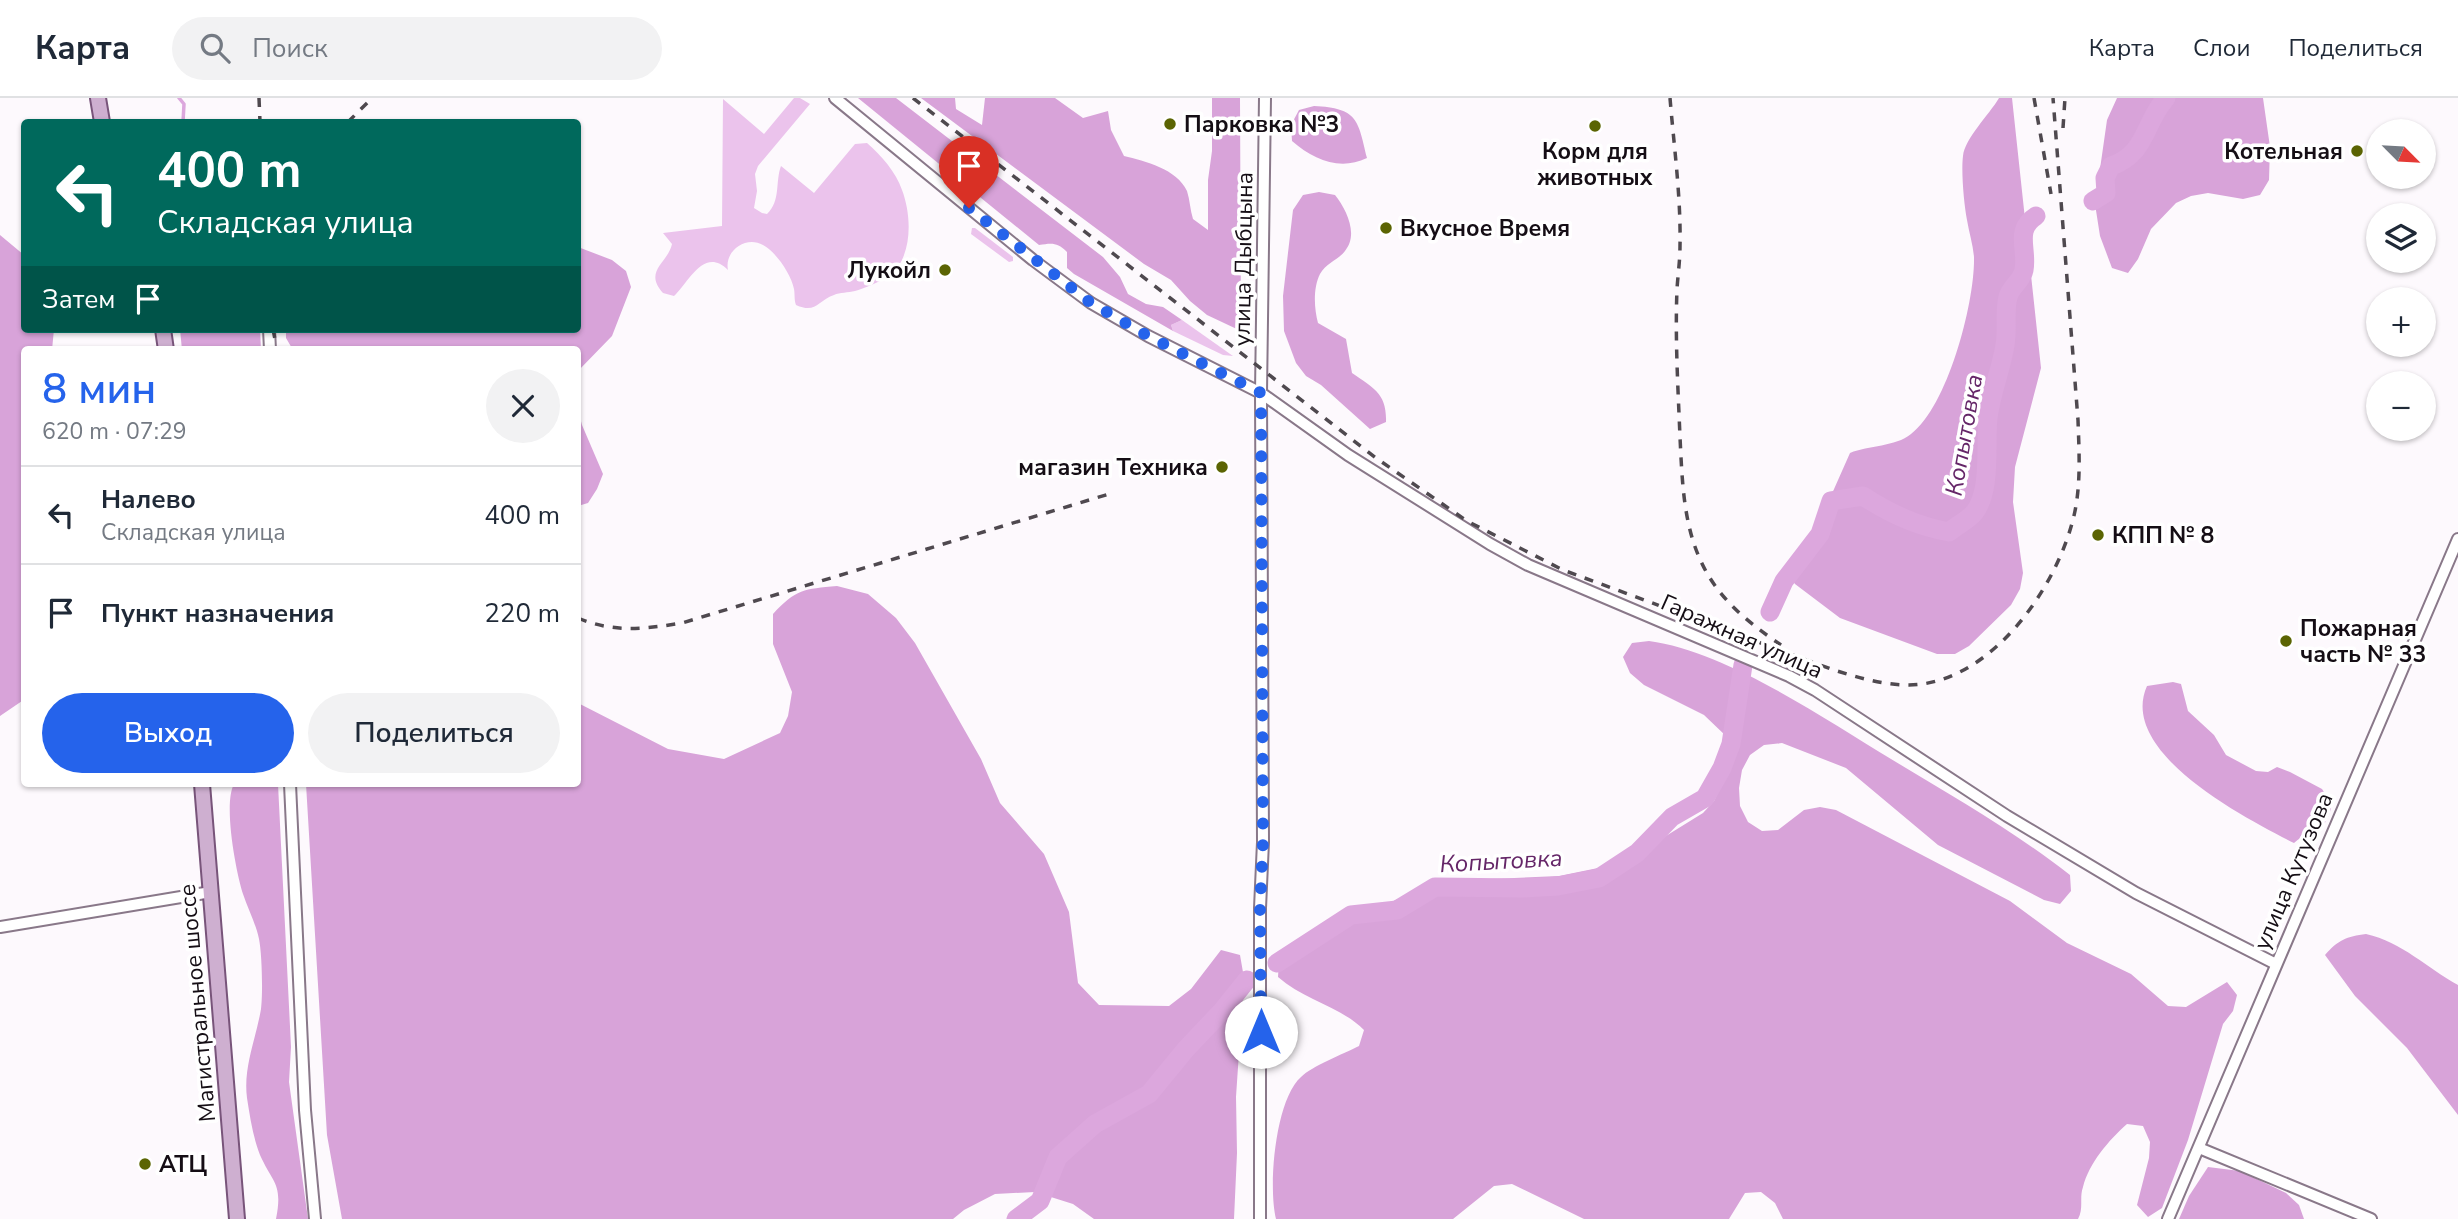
<!DOCTYPE html>
<html lang="ru">
<head>
<meta charset="utf-8">
<style>
  :root { --surface:#fff; --page:#f2f2f3; --text:#1f2937; --muted:#747a83; --line:#e0e1e3; --accent:#2563eb }
  body { margin:0; font-family:"Nunito Sans",sans-serif; background:var(--page); color:var(--text); height:100vh; display:flex; flex-direction:column; font-size:26px; white-space:nowrap }
  * { box-sizing:border-box; margin:0 }
  p { font-size:23px; color:var(--muted) }
  .icon { flex:none; width:38px; height:38px; fill:none; stroke:currentColor; stroke-width:2; stroke-linecap:round; stroke-linejoin:round }
  .map { position:relative; flex:1; overflow:hidden }
  .drawer { position:absolute; left:21px; top:248px; width:560px; height:441px; display:flex; flex-direction:column; background:var(--surface); border-radius:7px; box-shadow:0 2px 5px #0004 }
  .drawer>* { flex:none }
  .guide { position:absolute; left:21px; top:21px; width:560px; height:214px; border-radius:7px; box-shadow:0 2px 5px #0004; background:#00695c; color:#fff; overflow:hidden }
  .needle { width:46px; rotate:114deg }
  .buttons { position:absolute; left:2366px; top:21px; display:grid; gap:14px }
  .buttons a { display:grid; place-items:center; width:70px; height:70px; border-radius:50%; background:var(--surface); box-shadow:0 2px 5px #0004; font-size:35px }
  .pin { position:absolute; display:grid; place-items:center; width:60px; height:60px; color:#fff; margin:-72px -30px; border-radius:50% 50% 50% 0; rotate:-45deg; box-shadow:0 0 7px #0007 }
  .pin .icon { rotate:45deg }
  .me { position:absolute; width:77px; margin:-38px; rotate:0deg; stroke-linejoin:round; filter:drop-shadow(0 0 5px #0008) }
  .turn { display:flex; align-items:center; gap:24px; height:147px; padding:0 21px; font-size:32px }
  .turn .icon { width:91px; height:91px; stroke-width:2.5 }
  .turn b { display:block; font-size:49px; line-height:60px }
  .then { display:flex; align-items:center; height:66px; padding:0 21px; background:#0003; gap:14px; font-size:26px }
  .round { display:grid; place-items:center; flex:none; width:74px; height:74px; border-radius:37px; background:var(--page) }
  .overview { display:flex; align-items:center; justify-content:space-between; height:119px; padding:0 21px }
  h1 { font-size:42px; font-weight:600; line-height:52px; color:var(--accent) }
  .cta { display:flex; gap:14px; margin-top:auto; padding:14px 21px }
  .cta a { flex:1; height:80px; border-radius:42px; background:var(--accent); color:#fff; font-size:28px; font-weight:600; line-height:80px; text-align:center }
  .cta a+a { background:var(--page); color:var(--text) }
  ul { padding:0; list-style:none }
  li { display:flex; align-items:center; gap:21px; height:98px; padding:0 21px; border-top:2px solid var(--line) }
  li div { flex:1 }
  li b { display:block; font-size:26px }
  li em { font-style:normal }
  header { display:flex; align-items:center; gap:42px; box-sizing:border-box; height:98px; padding:0 35px; background:var(--surface); border-bottom:2px solid var(--line) }
  header strong { font-size:33px }
  nav { display:flex; gap:38px; margin-inline-start:auto; font-size:24px }
  .search { width:490px; height:63px; background:var(--page); display:flex; align-items:center; gap:18px; box-sizing:border-box; padding:0 24px; border-radius:38px; color:var(--muted); font-size:26px }
  .map>svg:first-child { display:block }
</style>
</head>
<body>
<header>
<strong>Карта</strong>
<div class="search"><svg class="icon" aria-label="search" viewBox="0 0 24 24"><circle cx="10" cy="10" r="6"/><path d="M15 15l6 6"/></svg>Поиск</div>
<nav><a>Карта</a><a>Слои</a><a>Поделиться</a></nav>
</header>
<div class="map">
<svg width="2458" height="1121" viewBox="0 0 2458 1121">
  <rect width="100%" height="100%" fill="#fdf9fd"/>
  <g fill="#ebc3ec">
    <path d="M794,0h6l10,6 -52,62 -3,8 2,17 -3,17 8,5 5,1c14,-13 8,-32 14,-48l33,27 41,-49 12,-1c14,12 29,29 35,47 10,26 11,68 -13,86 -8,5 -26,13 -34,15 -7,2 -15,1 -21,4 -17,6 -18,19 -38,10 -2,-5 -1,-11 -2,-16 -3,-15 -18,-37 -31,-44 -17,-10 -39,6 -35,25 -24,-24 -39,12 -54,26l-11,-3c-20,-22 5,-30 9,-49l-9,-11 59,-7 1,-127 41,35z"/>
    <path d="M972,130h3l38,29v4l-4,1 -38,-28z"/>
    <path d="M1182,222l51,36 -10,-1 -50,-24 -2,-6z"/>
  </g>
  <g fill="#d8a3d9">
    <path d="M858,0h38l207,159 17,20 8,17 18,10 17,3 19,13 -11,5 2,6 -99,-57 -7,-6v-16c-10,-10 -15,-9 -28,-7z"/>
    <path d="M921,0h34l1,11 26,16 3,-27h70l28,20 25,-7 3,19 13,26c21,5 53,13 63,35 3,9 3,19 6,28l15,11v-50l4,-29v-53h28l1,233 -34,-16 -17,-14 -19,-21 -27,-16z"/>
    <path d="M1999,0h13l29,270 -26,99 -2,35 10,71 -3,16 -9,16 -42,41 -14,8h-18l-97,-36 -45,-34 -9,-12 29,-40 35,-79c19,-8 45,-6 61,-19 37,-28 64,-132 63,-177 -1,-12 -5,-25 -7,-37 -3,-15 -6,-49 -4,-64 2,-18 26,-41 36,-58z"/>
    <path d="M2117,0h146l7,49 -1,33 -9,15 -17,4 -35,-6 -17,3 -15,7 -25,26 -13,30 -10,14 -16,-5 -12,-32 -5,-32 12,-84z"/>
    <path d="M1314,8c44,2 44,14 53,52 -27,13 -53,2 -75,-17l-1,-16 8,-15z"/>
    <path d="M1319,94l16,3c11,14 24,39 10,56 -7,9 -19,12 -25,23 -7,14 -6,34 -2,49l28,16 6,34c21,15 35,20 34,49l-16,7 -49,-44 -15,-9 -10,-13 -12,-32 -1,-35 8,-69 2,-17 10,-15z"/>
    <path d="M0,137l24,20v74h30l-2,21h-28v347l-2,4 -22,15z"/>
    <path d="M578,149l34,13 14,11 5,16 -19,49 -34,35v-21h-285l-7,-12v-9h292z"/>
    <path d="M180,231h80l1,21h-79z"/>
    <path d="M578,312l4,15 21,49 -6,15 -9,14 -10,3z"/>
    <path d="M837,488l31,8 28,24 19,25 66,116 19,44 44,51 25,58 9,71 21,22 70,1 22,-17 30,-39 19,5 4,23 -8,119 1,56 -3,66h-140l-21,-15 -38,-12 -40,2 -31,16 -11,9h-611l-15,-84 -21,-351h272v-81l90,46 56,10 56,-26 8,-17 4,-24 -19,-48v-30c23,-25 31,-25 64,-28z"/>
    <path d="M1649,543c77,10 176,78 242,118 61,37 123,72 179,116l1,16 -11,13 -16,-4 -106,-55 -92,-77 -64,-25 -18,2 -14,10 -8,15 -3,18 1,18 8,16 14,9 16,-1 26,-20 16,-3 16,3 174,91 57,42 64,31 37,32 18,1 41,-25 10,13 -4,16 -10,13 -35,116 -26,68 -14,9 -11,-12 12,-47 1,-16 -7,-16 -16,-2c-18,16 -38,39 -44,63 -4,11 1,21 -5,32h-295l-8,-16 -14,-11 -16,1 -16,26h-145l-72,-35 -18,2 -41,33h-177c-8,-32 -1,-119 25,-142 11,-11 42,-23 58,-31l5,-16c-24,-24 -60,-30 -86,-53l1,-16 10,-13 111,-50 68,-18 91,-4 78,-16 24,-21 42,-26 11,-12 14,-30 4,-16 -5,-18 -23,-22 -60,-30 -14,-12 -7,-16 9,-14z"/>
    <path d="M2173,584l8,2 7,27 26,24 12,20 30,16 12,1 9,-5 13,5 32,17 10,15c-6,31 -18,21 -38,39 -47,-24 -177,-90 -147,-157z"/>
    <path d="M234,686h44l13,263 -2,35 19,137h-32c7,-36 -3,-35 -16,-64 -7,-18 -10,-38 -13,-57 -4,-31 9,-59 14,-89 2,-15 1,-56 -2,-70 -3,-15 -11,-30 -16,-45 -7,-22 -20,-90 -9,-110z"/>
    <path d="M2366,836c36,8 61,34 92,51v130l-51,-67 -52,-52 -30,-41c12,-14 22,-19 41,-21z"/>
    <path d="M2208,1069l32,4 46,22 13,12 5,14h-125l10,-23z"/>
  </g>
  <g fill="none" stroke-linecap="round" stroke-linejoin="round">
    <path stroke="#dca7dd" stroke-width="3.5" d="M179,0l5,6 -1,18"/>
    <g stroke="#dca7dd" stroke-width="19">
      <path d="M2093,103l13,-8 -1,-15 6,-12c36,-12 33,-44 55,-68"/>
      <path d="M1770,514l14,-31 36,-47 11,-33 32,-5c27,18 53,30 86,36 7,-6 19,-12 25,-19 18,-22 11,-70 14,-95 3,-25 13,-48 17,-73 3,-16 -1,-33 3,-48 3,-11 14,-16 16,-27 4,-21 -10,-40 12,-54"/>
      <path d="M1277,865l74,-48 46,-5 38,-23 88,1 35,-2 41,-8 38,-25 35,-36 33,-19 17,-30 9,-24 12,-79"/>
      <path d="M1016,1121l24,-18 18,-44 37,-33 54,-30 37,-45 36,-38 25,-31"/>
    </g>
    <g stroke="#897889" stroke-width="14">
      <g id="minor">
        <path d="M835,0l198,162 58,43 57,33 113,57 87,62 142,89 38,21 261,111 26,14 192,126 129,77 140,71"/>
        <path d="M269,231l1,21"/>
        <path d="M290,686l15,326 10,109"/>
        <path d="M0,829l211,-35"/>
        <path d="M2199,1050l172,71"/>
        <path d="M1260,1121v-311l3,-66 -2,-449 4,-295"/>
        <path d="M2168,1121l290,-680"/>
      </g>
    </g>
    <g stroke="#78547a" stroke-width="18">
      <g id="major">
        <path d="M98,0l4,24"/>
        <path d="M163,231l3,21"/>
        <path d="M202,686l35,435"/>
      </g>
    </g>
    <use href="#minor" stroke="#fff" stroke-width="10"/>
    <use href="#major" stroke="#ceafd0" stroke-width="14"/>
    <g stroke="#4f494f" stroke-width="3.5" stroke-dasharray="9 9" stroke-linecap="butt">
      <path d="M259,0l1,24"/>
      <path d="M913,0l463,360 91,63 96,49 268,99c25,8 51,16 78,16 83,-1 151,-101 166,-174 6,-30 4,-61 3,-91l-25,-322"/>
      <path d="M1670,0c4,49 11,99 10,148 0,14 -2,28 -3,43 -2,49 1,99 3,148 2,40 3,83 19,120 17,40 47,64 82,88"/>
      <path d="M2034,0l17,96"/>
      <path d="M348,24l24,-24"/>
      <path d="M2063,30l2,-30"/>
      <path d="M273,231l4,21"/>
      <path d="M578,520c35,15 67,11 104,5l427,-129"/>
    </g>
  </g>
  <g fill="none" stroke-linecap="round" stroke-linejoin="round">
    <path stroke="#2563eb" stroke-width="12" stroke-dasharray="0 21.6" d="M969,110l122,95 57,33 113,57 2,449 -3,66 1,124"/>
  </g>
  <g fill="#5b6403" stroke="#fff" stroke-width="2.5">
    <circle cx="1170" cy="26" r="7"/>
    <circle cx="1595" cy="28" r="7"/>
    <circle cx="2357" cy="53" r="7"/>
    <circle cx="1386" cy="130" r="7"/>
    <circle cx="945" cy="172" r="7"/>
    <circle cx="1222" cy="369" r="7"/>
    <circle cx="2098" cy="437" r="7"/>
    <circle cx="2286" cy="543" r="7"/>
    <circle cx="145" cy="1066" r="7"/>
  </g>
  <g text-anchor="middle" stroke-width="7" stroke-linejoin="round" paint-order="stroke">
    <g font-size="23" font-weight="bold" fill="#150e15" stroke="#fff" text-anchor="start">
      <text x="1184" y="34">Парковка №3</text>
      <text x="1595" y="61" text-anchor="middle">Корм для<tspan x="1595" dy="26">животных</tspan></text>
      <text x="2343" y="61" text-anchor="end">Котельная</text>
      <text x="1400" y="138">Вкусное Время</text>
      <text x="931" y="180" text-anchor="end">Лукойл</text>
      <text x="1208" y="377" text-anchor="end">магазин Техника</text>
      <text x="2112" y="445">КПП № 8</text>
      <text x="2300" y="538">Пожарная<tspan x="2300" dy="26">часть № 33</tspan></text>
      <text x="159" y="1074">АТЦ</text>
    </g>
    <g font-size="23" fill="#150e15" stroke="#fff">
      <text transform="translate(1243 161) rotate(-89)" y="8">улица Дыбцына</text>
      <text transform="translate(1742 538) rotate(24)" y="8">Гаражная улица</text>
      <text transform="translate(2293 773) rotate(-67)" y="8">улица Кутузова</text>
      <text transform="translate(197 905) rotate(-95)" y="8">Магистральное шоссе</text>
    </g>
    <g font-size="24" font-style="italic" fill="#652668" stroke="#fff">
      <text transform="translate(1964 337) rotate(-80)" y="8">Копытовка</text>
      <text transform="translate(1501 763) rotate(-3)" y="8">Копытовка</text>
    </g>
  </g>
</svg>
<div class="buttons">
<a><svg class="needle" viewBox="-14 -14 28 28"><path d="M0-13l5 13h-10z" fill="#e53935"/><path d="M0 13l5-13h-10z" fill="#747a83"/></svg></a>
<a><svg class="icon" aria-label="layers" viewBox="0 0 24 24"><path d="M12 4l9 5-9 5-9-5zM3 14l9 5 9-5"/></svg></a>
<a>+</a>
<a>−</a>
</div>
<div class="pin" style="left:969px;top:110px;background:#d93025"><svg class="icon" aria-label="arrive" viewBox="0 0 24 24"><path d="M6 21V4h12l-3 4 3 4H6"/></svg></div>
<svg class="me" style="left:1261px;top:934px" viewBox="-20 -20 40 40"><circle r="19" fill="#fff"/><path d="M0-13L10 11 0 6-10 11z" fill="#2563eb"/></svg>
<div class="guide">
<div class="turn"><svg class="icon" aria-label="left" viewBox="0 0 24 24"><path d="M17 20v-9H6M10 6l-5 5 5 5"/></svg><div><b>400 m</b>Складская улица</div></div>
<div class="then">Затем<svg class="icon" aria-label="arrive" viewBox="0 0 24 24"><path d="M6 21V4h12l-3 4 3 4H6"/></svg></div>
</div>
<section class="drawer">
<div class="overview"><div><h1>8 мин</h1><p>620 m · 07:29</p></div><a class="round"><svg class="icon" aria-label="close" viewBox="0 0 24 24"><path d="M6 6l12 12M18 6L6 18"/></svg></a></div>
<ul>
<li><svg class="icon" aria-label="left" viewBox="0 0 24 24"><path d="M17 20v-9H6M10 6l-5 5 5 5"/></svg><div><b>Налево</b><p>Складская улица</p></div><em>400 m</em></li>
<li><svg class="icon" aria-label="arrive" viewBox="0 0 24 24"><path d="M6 21V4h12l-3 4 3 4H6"/></svg><div><b>Пункт назначения</b></div><em>220 m</em></li>
</ul>
<div class="cta"><a>Выход</a><a>Поделиться</a></div>
</section>
</div>
</body>
</html>
